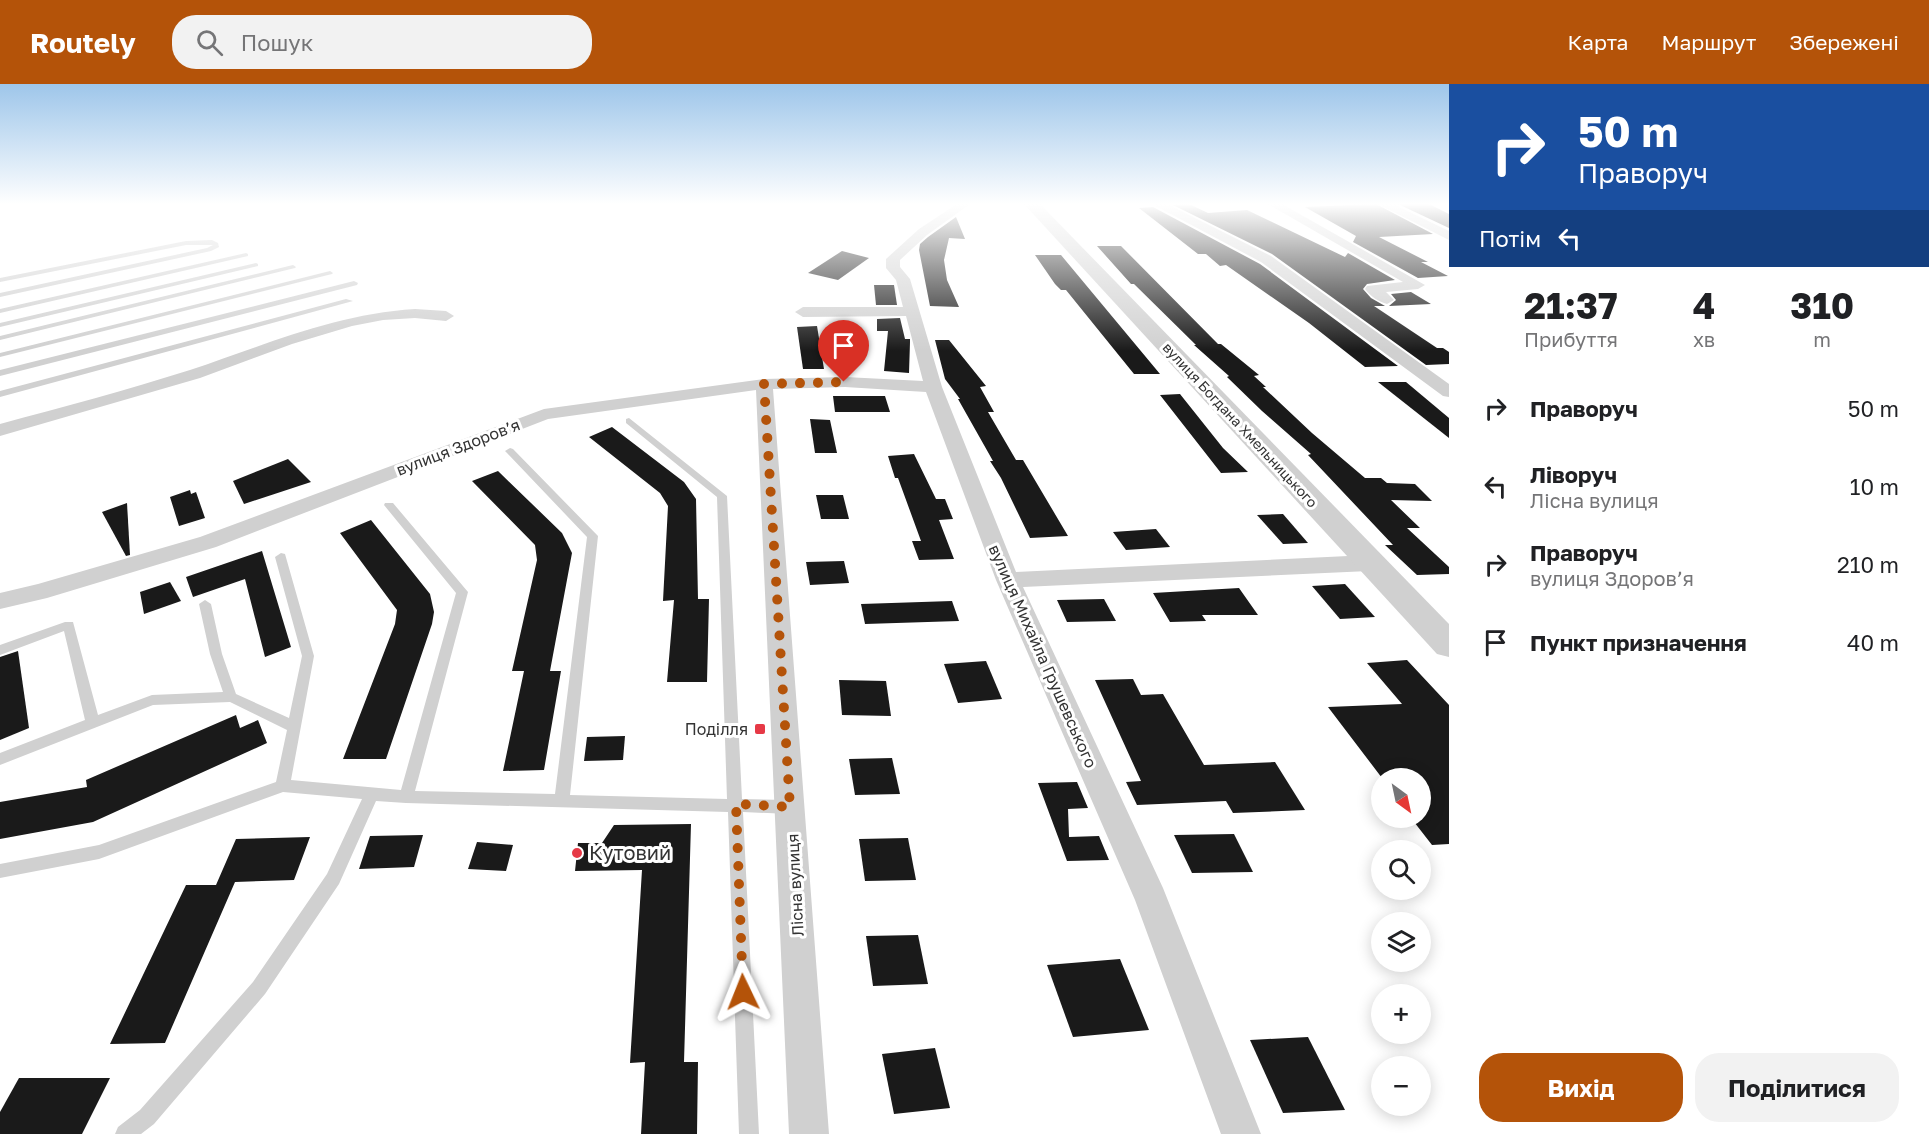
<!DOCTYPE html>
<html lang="uk">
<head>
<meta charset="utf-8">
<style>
  :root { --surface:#fff; --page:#f2f2f2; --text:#202124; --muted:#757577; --accent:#b45309 }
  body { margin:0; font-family:"Golos Text",sans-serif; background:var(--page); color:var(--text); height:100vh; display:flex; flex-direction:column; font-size:22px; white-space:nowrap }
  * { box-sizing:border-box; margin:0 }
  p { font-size:20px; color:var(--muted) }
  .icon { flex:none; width:33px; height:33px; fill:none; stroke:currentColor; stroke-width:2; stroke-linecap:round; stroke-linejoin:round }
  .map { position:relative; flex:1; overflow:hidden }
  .details { display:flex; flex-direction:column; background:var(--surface); width:480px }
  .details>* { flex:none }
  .top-card { background:#1a4fa0; color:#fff; overflow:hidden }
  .needle { width:39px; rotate:147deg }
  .tools { position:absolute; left:1371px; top:684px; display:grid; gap:12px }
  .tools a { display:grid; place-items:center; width:60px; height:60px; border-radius:50%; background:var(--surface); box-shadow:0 3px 15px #0003; font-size:30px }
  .pin { position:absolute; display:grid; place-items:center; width:51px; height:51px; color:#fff; margin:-62px -26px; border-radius:50% 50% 50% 0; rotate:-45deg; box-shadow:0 0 6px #0007 }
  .pin .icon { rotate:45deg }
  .me { position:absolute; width:66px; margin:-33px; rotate:358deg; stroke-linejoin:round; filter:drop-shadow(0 0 4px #0008) }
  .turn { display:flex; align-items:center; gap:21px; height:126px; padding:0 30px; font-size:27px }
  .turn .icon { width:78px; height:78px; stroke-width:2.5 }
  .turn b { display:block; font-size:42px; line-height:51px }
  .then { display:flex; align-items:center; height:57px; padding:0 30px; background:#0003; gap:12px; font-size:22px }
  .eta { display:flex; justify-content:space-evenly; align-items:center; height:102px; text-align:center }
  .eta b { font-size:36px; font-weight:700; line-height:42px }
  .button { display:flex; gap:12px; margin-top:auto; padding:12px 30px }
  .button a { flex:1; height:69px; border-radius:24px; background:var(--accent); color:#fff; font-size:24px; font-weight:700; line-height:69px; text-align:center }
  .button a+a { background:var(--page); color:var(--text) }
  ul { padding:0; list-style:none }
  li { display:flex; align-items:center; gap:18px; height:78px; padding:0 30px }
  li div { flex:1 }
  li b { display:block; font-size:22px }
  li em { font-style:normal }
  header { display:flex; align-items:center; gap:36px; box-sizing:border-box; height:84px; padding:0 30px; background:var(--accent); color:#fff }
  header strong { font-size:28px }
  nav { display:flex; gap:33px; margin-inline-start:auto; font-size:21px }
  .search { width:420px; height:54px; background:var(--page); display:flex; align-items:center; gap:15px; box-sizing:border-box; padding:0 21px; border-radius:24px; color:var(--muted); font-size:22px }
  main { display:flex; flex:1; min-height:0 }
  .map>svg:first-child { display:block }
</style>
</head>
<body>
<header>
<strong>Routely</strong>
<div class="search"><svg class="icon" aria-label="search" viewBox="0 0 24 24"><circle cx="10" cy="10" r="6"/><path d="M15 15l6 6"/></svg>Пошук</div>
<nav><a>Карта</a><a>Маршрут</a><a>Збережені</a></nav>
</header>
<main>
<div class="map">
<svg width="1449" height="1050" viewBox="0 0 1449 1050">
  <rect width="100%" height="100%" fill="#fff"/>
  <g fill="#1a1a1a">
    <path d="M1189,120l19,9 39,-3 98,47 3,-4 47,27 -28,4 -4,5 8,9 14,8h-11l63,42h6l6,4v12l-23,1 -154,-111 -99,-49z"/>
    <path d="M1376,120l57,30 -54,3 49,25h-7l27,14 -30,2 -65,-36 3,-6 -51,-29z"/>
    <path d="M1398,120h31l20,10v14z"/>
    <path d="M1153,123l107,57 138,102 -33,1 -56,-44 -83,-58 -6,1 -14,-12h-8l-59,-46z"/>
    <path d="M956,133l9,22 -16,-1 -5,22 3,20 12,27 -29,-1 -11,-56 1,-6 8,-7z"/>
    <path d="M1097,162h24l97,98h3l38,31 -5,1 12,11h-3l49,46 53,45h16l6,5 28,1 17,17 -41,-1 29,28h-13l42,39v7l-32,1 -32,-30h8l-85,-90 3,-1 -49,-43 -35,-34 2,-1 -35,-31h2l-62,-61h-3z"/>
    <path d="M842,167l27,7 -31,22 -30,-7z"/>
    <path d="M1035,171h26l99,119h-26l-68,-84h-5l-6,-6z"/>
    <path d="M874,201h20l3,20h-21z"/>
    <path d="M1411,208l20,12 -42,2 7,-6 -5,-6z"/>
    <path d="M900,234l5,21h5v3l-1,31 -25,-2 4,-40h-11v-12z"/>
    <path d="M817,242l7,43h-21l-6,-42z"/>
    <path d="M935,256h14l37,46 -6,1 14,25h-6l28,48h7l45,76 -38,2 -29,-60 -11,-17h3l-35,-62h2l-15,-20z"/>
    <path d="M1378,298h28l43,36v20z"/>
    <path d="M1180,310l43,54 25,24 -27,1 -61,-78z"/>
    <path d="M833,312h52l5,16h-55z"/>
    <path d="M810,335l20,1 7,33h-22z"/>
    <path d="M612,343l72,55 12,17 2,100h11l-2,83h-40l7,-82 -11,1 5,-95 -8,-13 -71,-56z"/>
    <path d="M914,370l22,45h9l8,20 -14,1 15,39 -35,1 -7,-19h9l-23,-63h-3l-7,-22z"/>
    <path d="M288,375l23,23 -67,22 -11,-23z"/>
    <path d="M498,387l64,62 10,20 -22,118h11l-17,99 -41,1 21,-100h-12l25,-111 -2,-15 -63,-64z"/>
    <path d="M190,406l1,4 5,-2 9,26 -26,8 -9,-29z"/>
    <path d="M816,411h27l6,24h-28z"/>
    <path d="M127,419l3,52 -4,1 -24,-44z"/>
    <path d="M1283,430l25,29 -25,1 -26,-29z"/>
    <path d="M371,436l59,74 4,18 -2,12 -46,135h-43l52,-135 2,-14 -57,-77z"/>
    <path d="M1156,445l14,18 -44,3 -13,-18z"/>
    <path d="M262,467l29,96 -26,10 -20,-78 -52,18 -7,-20z"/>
    <path d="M844,477l5,22 -39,2 -4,-23z"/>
    <path d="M170,498l11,19 -37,13 -4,-22z"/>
    <path d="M1345,500l30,33 -35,2 -28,-33z"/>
    <path d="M1239,504l19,27h-56l4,6 -36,1 -17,-29z"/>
    <path d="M1104,515l12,22 -49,1 -10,-22z"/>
    <path d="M952,517l7,20 -94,3 -4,-20z"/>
    <path d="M18,567l11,77 -29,12v-83z"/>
    <path d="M1407,576l42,45v139l-17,1 -21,-27h9v-40h-38l-54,-71 74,-3 -35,-41z"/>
    <path d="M986,577l16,38 -44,4 -14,-39z"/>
    <path d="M1133,595l8,16 22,-1 41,71 71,-3 30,48 -72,3 -7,-12 -89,4 -11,-23 15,-1 -46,-101z"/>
    <path d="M839,596l47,1 5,35 -49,-1z"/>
    <path d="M236,631l4,13 18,-8 9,23 -174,79 -93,17v-37l87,-15 -1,-7z"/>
    <path d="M625,652l-2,24 -39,1 3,-24z"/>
    <path d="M892,674l8,36 -45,1 -6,-36z"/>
    <path d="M1077,698l11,26 -20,1 1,28 30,-1 10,24 -42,1 -29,-78z"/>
    <path d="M691,740l-7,238h14l-1,72h-56l4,-72 -15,1 12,-193 -67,1 3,-28h24l12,-18z"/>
    <path d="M1234,750l19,38 -61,1 -18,-38z"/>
    <path d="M423,751l-9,32 -55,2 11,-33z"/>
    <path d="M310,753l-16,43 -59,2 -70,161 -55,1 76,-159h30l20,-46z"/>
    <path d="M908,754l8,42 -51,1 -6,-42z"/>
    <path d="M477,758l36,3 -7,26 -38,-2z"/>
    <path d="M918,851l10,49 -55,2 -7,-50z"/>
    <path d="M1120,875l29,71 -76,7 -26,-72z"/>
    <path d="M1308,953l37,73 -62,3 -33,-73z"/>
    <path d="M935,964l15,60 -56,6 -12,-60z"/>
    <path d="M19,994h91l-28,56h-82v-22z"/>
  </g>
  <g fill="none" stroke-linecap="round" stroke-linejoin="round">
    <g fill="#d0d0d0" fill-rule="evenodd">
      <path d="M212,156l6,3 1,4 -8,4 -211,46v-4l207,-45 6,-3h-27l-186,37v-4l186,-37z"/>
      <path d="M246,169l2,1v2l-248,57v-4z"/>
      <path d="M256,179l2,1v2l-258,61v-4z"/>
      <path d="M293,181l3,2 -1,1 -295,72v-4z"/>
      <path d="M330,187l3,2 -1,1 -332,83v-4z"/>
      <path d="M354,197l4,2 -1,2 -357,91v-6z"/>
      <path d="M346,215l7,2 -353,96v-6z"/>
      <path d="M629,334l98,78 15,303 47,1 5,2 2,5 -2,5 -5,2 -46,-2 16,322h-20l-11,-322 -322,-9 -30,-2 -37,83 -74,110 -111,130 -13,10h-26l3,-7 22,-17 113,-128 74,-108 35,-75 -79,-7 -184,67 -99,19v-14l99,-19 177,-63 11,-52 -57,-28 -77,3 -153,60v-12l85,-33 -21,-89 -64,24v-10l65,-23h8l25,93 54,-20 71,-3 -13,-38 -11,-50 6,-4 6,4 11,50 14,40 53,24 13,-62 -27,-99 6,-4 4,1 29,102 -23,124 110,10 55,-197 -72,-88 1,-2h8l75,89 -53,199 140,3 32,-257 -80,-84 -2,-2 5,-3 3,1 85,87 -28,259 157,4 -10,-302 -91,-74v-4z"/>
    </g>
    <g fill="#d0d0d0" fill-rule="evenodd">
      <path d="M957,120h13l-43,31 -27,25v7l10,12 32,108 74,185 353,-17 8,3 3,5 -3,5 -8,3 -346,16 140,301 98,246h-40l-86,-234 -139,-320 -70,-188 -81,-5 -72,2 56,745h-40l-33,-744 -208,29 -332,128 -169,51 -47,11v-16l38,-9 162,-47 344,-128 220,-30 81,-2 78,4 -17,-65 -103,1 -8,-5 8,-5h100l-7,-27 -10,-12v-9l33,-30z"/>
      <path d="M1152,120h15l104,52 178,128v13l-6,-1 -182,-134z"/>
      <path d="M1268,120h14l143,81 -7,4 -32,3 8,8 -7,4c-8,-2 -17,-8 -22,-15l2,-3 36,-4z"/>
      <path d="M1378,120h15l56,27v9z"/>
      <path d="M415,225l31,2 8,5 -8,5 -31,-3 -32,2 -31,6 -60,18 -92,34 -200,58v-12c63,-17 127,-34 190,-54 75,-25 145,-56 225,-61z"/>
    </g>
    <path fill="#d0d0d0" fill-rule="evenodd" d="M1024,120h16l409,420v33l-12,-3z"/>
  </g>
  <linearGradient id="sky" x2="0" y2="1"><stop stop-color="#9ec6ea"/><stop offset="0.45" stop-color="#fff"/><stop offset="1" stop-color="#fff" stop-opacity="0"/></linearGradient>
  <rect width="1449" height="267" fill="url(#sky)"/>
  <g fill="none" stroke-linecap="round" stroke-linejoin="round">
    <path stroke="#b45309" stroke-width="10" stroke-dasharray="0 18" d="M743,908l-7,-188 54,3 -26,-423 80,-2"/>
  </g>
  <g fill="#e63946" stroke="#fff" stroke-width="2">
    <rect x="754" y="639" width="12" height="12" rx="3"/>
    <circle cx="577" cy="769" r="6"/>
  </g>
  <g text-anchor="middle" stroke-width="6" stroke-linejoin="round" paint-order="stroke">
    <g font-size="14" fill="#333" stroke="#fff">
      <text transform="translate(1240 341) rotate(47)" y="5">вулиця Богдана Хмельницького</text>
    </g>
    <g font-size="16" fill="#333" stroke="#fff">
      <text transform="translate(458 363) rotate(-21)" y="6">вулиця Здоровʼя</text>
      <text transform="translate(1043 572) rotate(66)" y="6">вулиця Михайла Грушевського</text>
      <text transform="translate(795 801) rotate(-93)" y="6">Лісна вулиця</text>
    </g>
    <g font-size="16" fill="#333" stroke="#fff" text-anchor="end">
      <text x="748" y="651">Поділля</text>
    </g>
    <g font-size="20" fill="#333" stroke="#fff" text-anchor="start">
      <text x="589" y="776">Кутовий</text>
    </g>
  </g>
</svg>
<div class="tools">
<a><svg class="needle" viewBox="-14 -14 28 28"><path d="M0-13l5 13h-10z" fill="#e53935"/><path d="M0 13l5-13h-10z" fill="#757577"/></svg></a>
<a><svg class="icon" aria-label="search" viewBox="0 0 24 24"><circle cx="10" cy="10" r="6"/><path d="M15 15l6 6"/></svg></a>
<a><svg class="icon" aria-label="layers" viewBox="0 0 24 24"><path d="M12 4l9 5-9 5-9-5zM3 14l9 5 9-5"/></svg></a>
<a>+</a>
<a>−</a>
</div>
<div class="pin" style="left:844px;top:298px;background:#d93025"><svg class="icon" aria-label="arrive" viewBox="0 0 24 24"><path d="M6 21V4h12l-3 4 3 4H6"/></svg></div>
<svg class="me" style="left:743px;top:908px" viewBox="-20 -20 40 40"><path d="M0-17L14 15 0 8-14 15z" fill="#b45309" stroke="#fff" stroke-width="4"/></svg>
</div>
<section class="details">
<div class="top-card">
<div class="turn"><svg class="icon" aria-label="right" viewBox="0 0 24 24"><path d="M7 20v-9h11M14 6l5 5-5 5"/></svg><div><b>50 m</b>Праворуч</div></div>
<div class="then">Потім<svg class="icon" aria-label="left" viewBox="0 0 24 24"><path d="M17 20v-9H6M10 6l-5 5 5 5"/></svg></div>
</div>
<div class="eta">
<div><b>21:37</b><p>Прибуття</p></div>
<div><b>4</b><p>хв</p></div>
<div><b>310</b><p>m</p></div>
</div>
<ul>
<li><svg class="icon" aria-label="right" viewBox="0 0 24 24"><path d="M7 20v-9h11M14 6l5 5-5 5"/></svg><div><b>Праворуч</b></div><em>50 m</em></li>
<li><svg class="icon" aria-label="left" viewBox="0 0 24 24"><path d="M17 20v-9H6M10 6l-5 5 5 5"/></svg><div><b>Ліворуч</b><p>Лісна вулиця</p></div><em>10 m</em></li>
<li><svg class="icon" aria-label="right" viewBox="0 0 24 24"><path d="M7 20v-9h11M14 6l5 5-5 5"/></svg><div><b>Праворуч</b><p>вулиця Здоровʼя</p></div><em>210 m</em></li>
<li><svg class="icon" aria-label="arrive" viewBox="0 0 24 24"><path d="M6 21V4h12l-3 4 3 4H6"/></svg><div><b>Пункт призначення</b></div><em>40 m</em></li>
</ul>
<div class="button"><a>Вихід</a><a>Поділитися</a></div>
</section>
</main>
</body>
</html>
